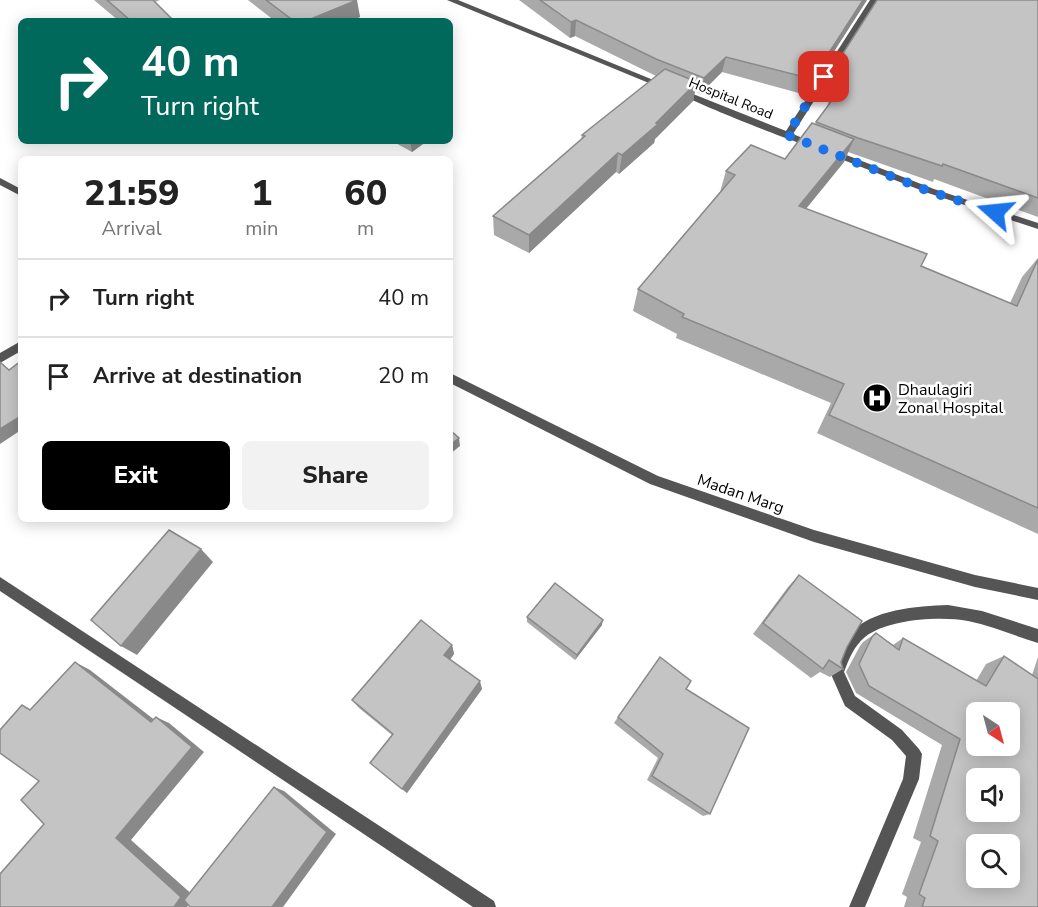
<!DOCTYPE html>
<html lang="en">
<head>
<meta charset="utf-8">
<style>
  :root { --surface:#fff; --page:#f2f2f2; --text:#222; --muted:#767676; --line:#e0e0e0; --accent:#000 }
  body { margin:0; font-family:"Nunito Sans",sans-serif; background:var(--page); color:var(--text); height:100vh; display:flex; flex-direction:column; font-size:22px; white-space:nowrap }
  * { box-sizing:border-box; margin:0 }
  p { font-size:20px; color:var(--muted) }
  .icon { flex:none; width:33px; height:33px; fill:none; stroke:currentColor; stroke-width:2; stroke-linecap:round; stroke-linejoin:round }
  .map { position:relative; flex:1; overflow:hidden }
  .drawer { position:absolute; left:18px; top:156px; width:435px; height:366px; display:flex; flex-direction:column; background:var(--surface); border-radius:9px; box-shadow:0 3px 15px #0003 }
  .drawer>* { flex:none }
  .top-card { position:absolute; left:18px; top:18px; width:435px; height:126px; border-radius:9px; box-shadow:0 3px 15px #0003; background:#00695c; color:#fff; overflow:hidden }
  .needle { width:39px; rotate:144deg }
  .controls { position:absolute; left:966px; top:702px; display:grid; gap:12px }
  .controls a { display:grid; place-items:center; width:54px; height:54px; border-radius:9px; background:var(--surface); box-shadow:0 3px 15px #0003; font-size:30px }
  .pin { position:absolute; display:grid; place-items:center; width:51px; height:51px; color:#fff; margin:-26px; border-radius:12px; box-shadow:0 3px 9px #0006 }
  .me { position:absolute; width:66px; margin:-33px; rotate:288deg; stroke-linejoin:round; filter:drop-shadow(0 0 4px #0008) }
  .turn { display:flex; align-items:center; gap:21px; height:126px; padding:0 24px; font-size:27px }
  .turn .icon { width:78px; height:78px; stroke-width:2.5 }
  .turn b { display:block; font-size:42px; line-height:51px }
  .eta { display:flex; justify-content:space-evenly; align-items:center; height:102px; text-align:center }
  .eta b { font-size:36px; font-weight:800; line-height:42px }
  .primary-button { display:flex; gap:12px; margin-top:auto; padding:12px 24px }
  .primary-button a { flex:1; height:69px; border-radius:9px; background:var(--accent); color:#fff; font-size:24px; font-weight:800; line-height:69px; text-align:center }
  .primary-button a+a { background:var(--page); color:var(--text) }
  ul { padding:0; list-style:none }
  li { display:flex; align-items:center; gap:18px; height:78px; padding:0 24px; border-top:2px solid var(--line) }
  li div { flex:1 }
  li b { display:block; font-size:22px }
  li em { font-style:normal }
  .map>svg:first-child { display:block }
</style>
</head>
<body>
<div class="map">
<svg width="1038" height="907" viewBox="0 0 1038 907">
  <rect width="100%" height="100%" fill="#fff"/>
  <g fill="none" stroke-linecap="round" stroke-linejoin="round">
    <g fill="#555" fill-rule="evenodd">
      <path d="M447,0h11l210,86 -7,2z"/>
      <path d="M870,0h8l-85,134 24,10v4c-8,1 -132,-49 -141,-56l7,-2 103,41z"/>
      <path d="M831,149l103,40 104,34v6l-110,-36 -100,-39v-4z"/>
      <path d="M0,178l21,11v7l-21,-11z"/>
      <path d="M21,341v10l-21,12v-10z"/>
      <path d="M450,373l208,103 156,54 161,45 63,13v12l-63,-13 -161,-45 -164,-58 -200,-101z"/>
      <path d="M0,577l494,324 2,6h-23l-473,-316z"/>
      <path d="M948,605l34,6 56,18v14c-23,-7 -46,-17 -70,-22 -28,-5 -80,-2 -103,16 -11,9 -16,22 -21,35l11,24 47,34 17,19 3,5 -3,25 -54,128h-16l54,-128 3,-23 -14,-16 -47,-34 -15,-34c5,-13 9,-28 19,-38 23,-25 68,-28 99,-29z"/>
    </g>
  </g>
  <g fill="#a9a9a9">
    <path d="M94,0h66l-5,2 19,19h-55z"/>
    <path d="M248,0h108l4,17 -9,4h-76z"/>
    <path d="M519,0h348l-61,95 -84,-23 -22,22 -5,-3 -2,10 -38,38 -1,4 -35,31 -3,-2 -87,81 -35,-18 -1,-19 88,-76 1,-5 74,-59 -81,-40 -5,2z"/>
    <path d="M1038,0v217l-104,-38 -1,3 -85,-30 -4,10 -38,47 115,57 89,37 12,-26 16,-19v276l-221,-101 14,-30 -155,-65 1,-4 -44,-23 5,-22 82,-97 6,-21 59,-12 30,-35 11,-15 3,-8 -11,-3 6,-15z"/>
    <path d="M392,141h35l-15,11z"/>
    <path d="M799,575l48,72 -6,15 2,7 -13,8 -10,-5 -9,6 -58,-44 35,-47z"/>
    <path d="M527,617l75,8 -27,35 -48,-38z"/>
    <path d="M876,633l17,12 10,-7 73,43 10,-17 18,-8 28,19 6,-18v250h-134l3,-10 -5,-3 19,-52 -8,-4 29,-93 -86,-52 -10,-21 14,-26 3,-4z"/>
    <path d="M452,645l2,9 -4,5 32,30 -75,104 -37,-30 22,-28 -33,-27 -7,-8z"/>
    <path d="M686,689l24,125 -7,2 -56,-36 11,-22 -44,-35 4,-6z"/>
  </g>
  <g fill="#898989">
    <path d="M357,0l3,17 -9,4h-45z"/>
    <path d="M863,0h4l-61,95 6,-16z"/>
    <path d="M576,20l-1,16 -5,2 1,-16z"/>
    <path d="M726,57l-4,15 -22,22 4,-16z"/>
    <path d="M697,82l-4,19 -38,38 -1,4 -35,31 3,-19z"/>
    <path d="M854,139l-10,23 -54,66 9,-22z"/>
    <path d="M410,141h17l-15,11z"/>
    <path d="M618,153l-2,19 -87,81v-18z"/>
    <path d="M18,418l3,2v10l-21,14v-15z"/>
    <path d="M459,438l1,8 -10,8v-9z"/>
    <path d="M201,549l12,13 -76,93 -16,-9z"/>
    <path d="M603,620l-1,5 -27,35 2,-5z"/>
    <path d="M452,645l2,9 -7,10 -3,-9z"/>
    <path d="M75,662l15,8 75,58 -14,-6z"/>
    <path d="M480,681l2,8 -75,104 -5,-4z"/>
    <path d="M156,717l13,6 35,29 -73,88 64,57 -8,10h-13l-58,-69z"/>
    <path d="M274,787l10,4 52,43 -53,73h-11z"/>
  </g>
  <g fill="#c4c4c4" stroke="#898989" stroke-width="1.5" fill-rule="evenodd">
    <path d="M107,0h46l21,21h-43z"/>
    <path d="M266,0h91l-51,21h-12z"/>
    <path d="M540,0h323l-51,79 -86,-22 -22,21 -48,-19 -80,-39 -5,2z"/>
    <path d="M877,0h161v198l-95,-34 -1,2 -84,-28 -42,-16 17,-23 -3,-1 8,-12 -14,-3z"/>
    <path d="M665,69l32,13 -41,41 2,1 -36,31 -4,-2 -89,82 -36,-19 92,-80 -3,-1z"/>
    <path d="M812,123l42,16 -55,67 128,48 -6,12 96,40 21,-47v249l-209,-93 15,-31 -162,-67 2,-3 -46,-25 97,-114 -9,-4 25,-26 34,14z"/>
    <path d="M21,361v59l-3,-2 -18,11v-67l9,8z"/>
    <path d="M450,430l9,8 -9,7z"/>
    <path d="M169,530l32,19 -80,97 -30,-26z"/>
    <path d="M799,575l63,46 -15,26 -6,15 2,7 -14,-9 -6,9 -60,-46z"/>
    <path d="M555,583l48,37 -26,35 -50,-38z"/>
    <path d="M421,620l31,25 -8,10 36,26 -78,108 -32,-26 23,-29 -41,-34z"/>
    <path d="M876,633l23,17 4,-12 83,48 18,-30 34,23v228h-116l3,-9 -6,-4 19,-53 -8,-5 30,-97 -91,-53 -10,-22 13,-27zM976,712h34v34h-34zM976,778h34v34h-34zM976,844h34v34h-34z"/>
    <path d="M660,657l31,24 -5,8 63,39 -39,86 -58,-38 11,-22 -45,-37z"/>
    <path d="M75,662l76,60 5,-5 36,30 -76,91 65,59 -7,10h-174v-33l44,-50 -23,-24 18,-19 -39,-28v-23l22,-25 8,5z"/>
    <path d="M274,787l53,45 -55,75h-82l-6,-7z"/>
  </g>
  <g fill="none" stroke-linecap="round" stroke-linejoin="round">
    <path stroke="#1a73e8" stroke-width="10" stroke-dasharray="0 18" d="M824,77l-37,58 144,57 64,20"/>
  </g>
  <defs>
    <g id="hospital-disc" transform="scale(1.5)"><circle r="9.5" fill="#000" stroke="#fff"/><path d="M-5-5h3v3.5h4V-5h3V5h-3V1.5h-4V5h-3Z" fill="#fff"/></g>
  </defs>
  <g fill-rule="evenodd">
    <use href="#hospital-disc" x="877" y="398"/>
  </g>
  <g text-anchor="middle" stroke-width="5" stroke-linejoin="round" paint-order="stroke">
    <g font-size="14" fill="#000" stroke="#fff">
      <text transform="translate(731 98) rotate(22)" y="5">Hospital Road</text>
    </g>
    <g font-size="16" fill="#000" stroke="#fff" text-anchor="start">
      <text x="898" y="395">Dhaulagiri<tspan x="898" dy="18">Zonal Hospital</tspan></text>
    </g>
    <g font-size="16" fill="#000" stroke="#fff">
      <text transform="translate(741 493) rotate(19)" y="6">Madan Marg</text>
    </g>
  </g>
</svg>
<div class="controls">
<a><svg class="needle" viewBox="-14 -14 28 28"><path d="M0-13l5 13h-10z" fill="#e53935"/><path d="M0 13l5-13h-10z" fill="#767676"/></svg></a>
<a><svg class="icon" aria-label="sound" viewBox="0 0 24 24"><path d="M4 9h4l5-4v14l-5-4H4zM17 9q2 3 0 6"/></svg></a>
<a><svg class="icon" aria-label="search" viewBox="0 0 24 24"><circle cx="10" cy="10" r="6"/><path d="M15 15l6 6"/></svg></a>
</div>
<div class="pin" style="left:824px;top:77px;background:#d93025"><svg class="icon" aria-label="arrive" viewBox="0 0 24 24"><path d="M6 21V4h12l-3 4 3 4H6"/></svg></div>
<svg class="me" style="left:995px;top:212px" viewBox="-20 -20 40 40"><path d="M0-17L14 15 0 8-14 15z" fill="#1a73e8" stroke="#fff" stroke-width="4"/></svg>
<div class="top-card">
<div class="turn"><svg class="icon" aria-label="right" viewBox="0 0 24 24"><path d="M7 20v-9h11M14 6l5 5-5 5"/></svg><div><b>40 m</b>Turn right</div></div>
</div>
<section class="drawer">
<div class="eta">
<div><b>21:59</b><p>Arrival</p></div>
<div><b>1</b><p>min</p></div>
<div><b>60</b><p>m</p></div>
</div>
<ul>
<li><svg class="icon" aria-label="right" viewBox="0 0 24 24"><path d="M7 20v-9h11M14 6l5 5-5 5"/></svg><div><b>Turn right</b></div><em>40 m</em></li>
<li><svg class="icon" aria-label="arrive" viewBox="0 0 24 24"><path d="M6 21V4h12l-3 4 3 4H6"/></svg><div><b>Arrive at destination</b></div><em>20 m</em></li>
</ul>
<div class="primary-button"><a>Exit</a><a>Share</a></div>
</section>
</div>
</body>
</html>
